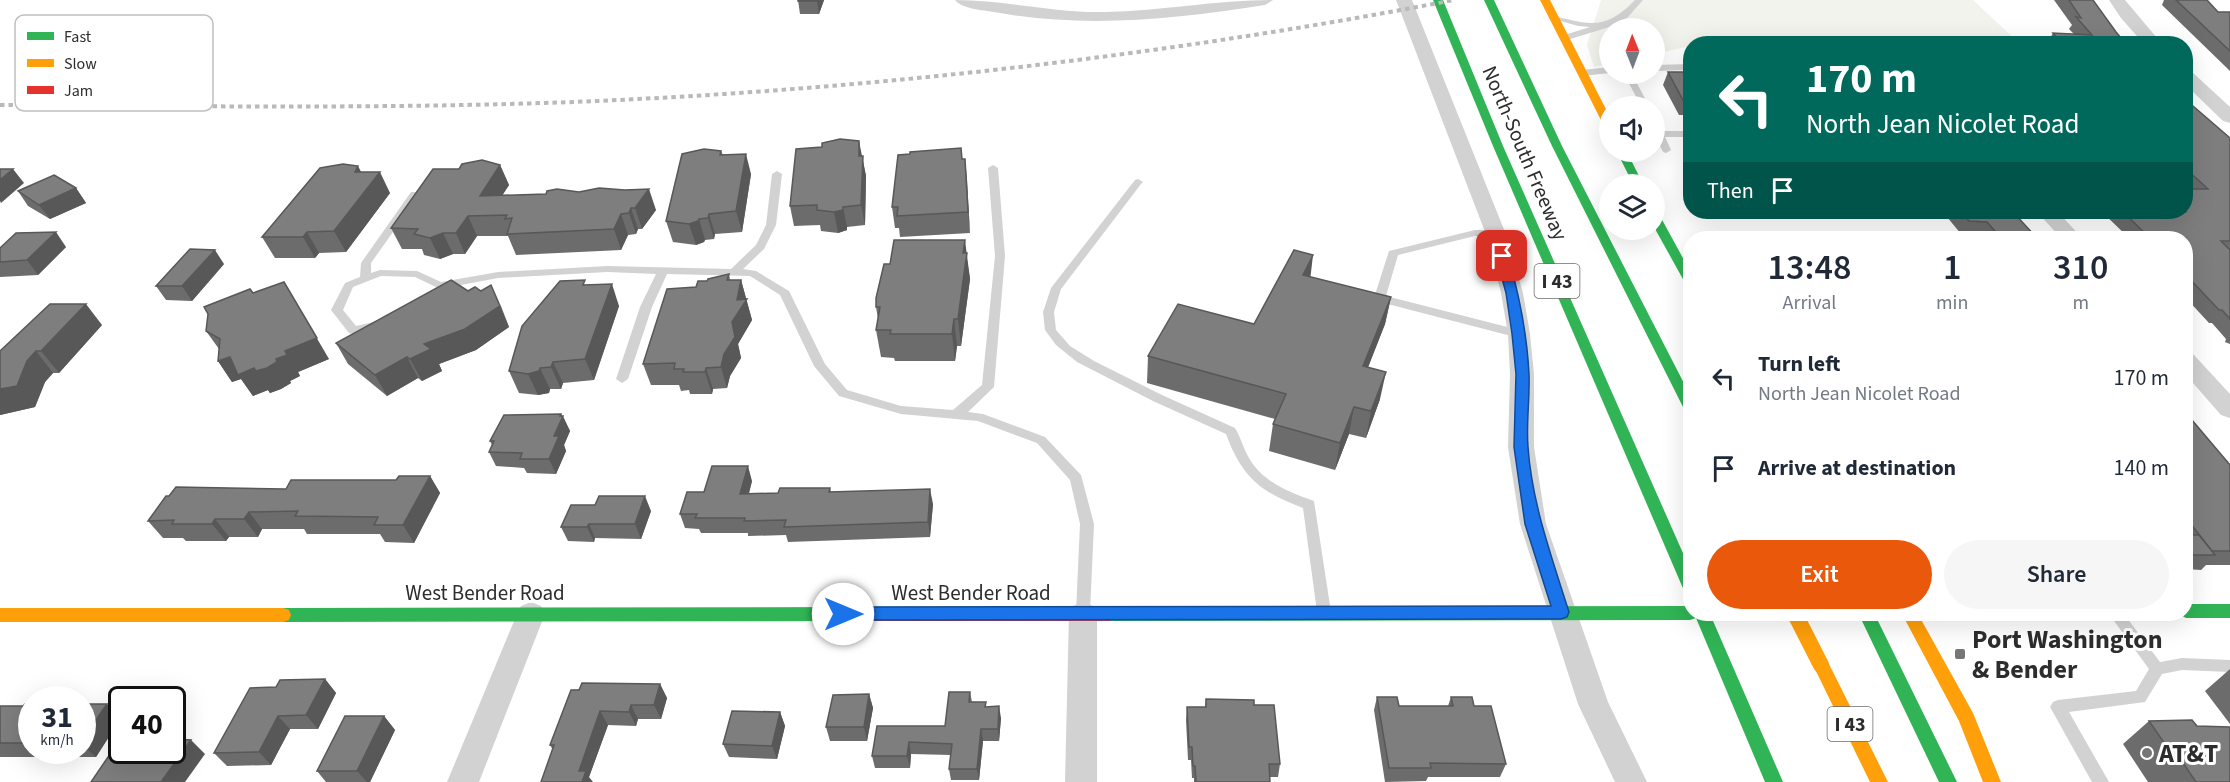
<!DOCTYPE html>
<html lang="en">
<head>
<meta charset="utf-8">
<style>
  :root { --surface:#fff; --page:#f6f6f7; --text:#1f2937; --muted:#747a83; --accent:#ea580c }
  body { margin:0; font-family:"Source Sans 3",sans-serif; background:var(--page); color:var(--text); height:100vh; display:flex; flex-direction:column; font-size:22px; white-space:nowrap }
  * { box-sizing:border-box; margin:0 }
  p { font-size:20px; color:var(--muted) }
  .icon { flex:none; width:33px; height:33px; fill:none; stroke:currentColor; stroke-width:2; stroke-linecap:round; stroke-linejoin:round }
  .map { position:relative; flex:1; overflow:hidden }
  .sheet { position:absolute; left:1683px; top:231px; width:510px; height:390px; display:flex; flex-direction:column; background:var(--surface); border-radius:24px; box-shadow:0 6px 24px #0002 }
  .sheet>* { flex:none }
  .banner { position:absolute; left:1683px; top:36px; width:510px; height:183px; border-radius:24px; box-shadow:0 6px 24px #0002; background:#00695c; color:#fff; overflow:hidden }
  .needle { width:39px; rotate:359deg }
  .controls { position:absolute; left:1599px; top:18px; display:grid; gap:12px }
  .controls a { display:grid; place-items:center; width:66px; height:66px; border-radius:50%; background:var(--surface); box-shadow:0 6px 24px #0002; font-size:30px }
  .speed { position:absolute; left:18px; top:686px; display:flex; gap:12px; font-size:30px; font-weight:700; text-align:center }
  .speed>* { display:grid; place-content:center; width:78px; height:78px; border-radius:50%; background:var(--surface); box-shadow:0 6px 24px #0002; line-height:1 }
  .speed small { font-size:15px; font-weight:400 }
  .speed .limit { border:3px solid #111; border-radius:9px; background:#fff; color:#111 }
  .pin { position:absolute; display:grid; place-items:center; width:51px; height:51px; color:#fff; margin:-26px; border-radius:12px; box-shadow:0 3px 9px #0006 }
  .me { position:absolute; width:66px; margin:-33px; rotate:90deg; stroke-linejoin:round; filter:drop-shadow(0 0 4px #0008) }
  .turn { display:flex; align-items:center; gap:21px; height:126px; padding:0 24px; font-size:27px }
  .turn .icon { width:78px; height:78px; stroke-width:2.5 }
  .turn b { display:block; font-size:42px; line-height:51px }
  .then { display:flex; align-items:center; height:57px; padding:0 24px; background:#0003; gap:12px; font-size:22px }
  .eta { display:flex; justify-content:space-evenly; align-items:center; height:102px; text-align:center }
  .eta b { font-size:36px; font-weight:600; line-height:42px }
  .cta { display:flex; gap:12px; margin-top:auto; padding:12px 24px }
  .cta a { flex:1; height:69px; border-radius:36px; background:var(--accent); color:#fff; font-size:24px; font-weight:600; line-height:69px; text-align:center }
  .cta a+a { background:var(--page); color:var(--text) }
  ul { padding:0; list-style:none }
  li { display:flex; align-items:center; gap:18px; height:90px; padding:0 24px }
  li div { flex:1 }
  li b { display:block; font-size:22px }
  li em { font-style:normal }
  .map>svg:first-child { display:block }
</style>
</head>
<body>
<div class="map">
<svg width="2230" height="782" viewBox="0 0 2230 782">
  <rect width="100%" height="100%" fill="#fff"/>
  <path fill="#f1f3ec" d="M1601,0h372l46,43 -311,-1 -18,2v2l-35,8 -1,-26h-44l-1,36 -15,3 -7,-22z"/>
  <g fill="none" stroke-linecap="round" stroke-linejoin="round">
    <g fill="#d2d2d2" fill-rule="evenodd">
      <path d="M1635,0h8l-16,18 -21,10 -42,13 -4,-3 1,-2 29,-9 -12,-1 -28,-8 4,-2c37,9 52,14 81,-16z"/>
      <path d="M1690,64v6l-36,1v-6z"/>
      <path d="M1610,67v6l-28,3 -4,-3 4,-3z"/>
      <path d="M1624,74h8l17,32h-8z"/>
      <path d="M1654,122l3,1 5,8h28v6h-25l6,13 -5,3 -3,-1 -9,-18z"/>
      <path d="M993,165l5,3 7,88 -11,131 -26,25 15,2 62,23 36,38 13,49 -4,88 -2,4 -5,2 -5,-2 -2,-4 4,-88 -10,-44 -33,-37 -59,-22 -77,-7 -62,-18 -25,-30 -34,-71 -30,-19 -83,-2 -15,33 -24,72 -6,4 -6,-4 24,-72 16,-33 -49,-2 -109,6 -58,11 -25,-12 -34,-1 -28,11 -10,23 13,16 22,-5 4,1 2,3 -2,3 -29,6 -4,-1 -18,-23 14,-27 15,-6 1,-14 50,-71h8l1,2 -49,69v10l9,-3 37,1 24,11 57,-10 109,-6 124,3 25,-24 10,-20 6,-51 5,-3 5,3 -6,51 -12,24 -21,20 13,2 33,20 36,73 22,26 54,16 52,4 29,-25 13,-129 -7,-88z"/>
      <path d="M1138,179l5,3 -2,2 -80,105 -7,23 2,18 14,16 24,15 68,34 73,33c6,10 8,20 14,30 14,24 39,34 65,43l17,111 -2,4 -5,2 -5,-2 -2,-4 -14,-104c-43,-16 -61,-31 -77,-74l-73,-33 -76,-39 -21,-17 -11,-15 -2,-18 8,-24 84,-108z"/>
      <path d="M1475,230h20l5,3 -5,3h-20l-77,19 -12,41 137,35 2,3 -2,3 -4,1 -143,-37 -2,-3 15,-47z"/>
      <path d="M2109,614h15l36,48 22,-4 48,2v12l-48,-2 -20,4 -17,28 -76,10 40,70h-17l-42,-75 3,-5 5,-2 78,-9 13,-22z"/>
    </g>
    <g fill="#d2d2d2" fill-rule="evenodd">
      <path d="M955,0c50,0 98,13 150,12 56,-1 112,-12 168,-12l-8,5c-91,14 -180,24 -271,7 -11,-2 -32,-3 -39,-12z"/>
      <path d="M1396,0h16l95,237 16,56 7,41 4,40v73l12,77 62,178 39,80h-32l-37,-78 -58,-180 -12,-77 2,-73 -2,-40 -7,-41 -14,-56z"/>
      <path d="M2109,0h16l37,44h-18l-23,-26z"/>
      <path d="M2186,71l6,1 38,35v16l-7,-2 -37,-36z"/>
      <path d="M2037,212h21l24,26h-21z"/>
      <path d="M2186,353l8,2 36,39v24l-9,-3 -35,-40z"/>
      <path d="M531,602l10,4 4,8 -66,168h-32l70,-168 4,-8z"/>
      <path d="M1083,602l10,4 4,8v168h-32l4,-168 4,-8z"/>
    </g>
    <g fill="#30b455" fill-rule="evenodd">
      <path d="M1433,0h10l60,146 187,423v23l-6,-2 -2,-4 -189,-440z"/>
      <path d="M1484,0h10l68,146 128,249v17l-5,-2 -2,-3 -131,-261z"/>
      <path d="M1617,152h10l16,32h-10z"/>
      <path d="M1654,213l6,3 30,55v14l-6,-4 -30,-54z"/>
      <path d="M2186,604h44v14h-44l-7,-4h7z"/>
      <path d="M1690,606v8h20l73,168h-18l-69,-164 -6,2 -581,1 -6,-2 -2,-5 2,-5 6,-2z"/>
      <path d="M860,607l6,2 2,5 -2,5 -6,2 -577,1 -6,-2 -2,-5 2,-5 6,-2z"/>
      <path d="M1759,614h189l-2,5 -6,2h-62l79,161h-18l-77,-161h-95l-6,-2z"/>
    </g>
    <g fill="#ff9f0a" fill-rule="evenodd">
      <path d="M1540,0h10l60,117v14l-5,-3z"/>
      <path d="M0,608h283l6,2 2,5 -2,5 -6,2h-283z"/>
      <path d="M1902,614h16l55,99 28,69h-18l-24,-61z"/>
      <path d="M1821,658l6,2 61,122h-18l-57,-117 2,-5z"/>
    </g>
    <path fill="#e5322d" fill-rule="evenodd" d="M860,607h249l6,2 2,5 -2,5 -6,2h-249l-6,-2 -2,-5 2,-5z"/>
    <path stroke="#b9b9b9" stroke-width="4" stroke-dasharray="4.5 4" stroke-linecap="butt" d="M0,105c191,1 382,4 573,-3 296,-12 590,-46 881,-102"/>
    <path stroke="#ff9f0a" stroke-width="16" d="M1795,614l26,51"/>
  </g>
  <g fill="#6c6c6c">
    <path d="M798,0h26l-5,14h-19z"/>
    <path d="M2054,0h39l23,32 10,12h-79l6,-11 21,1 -5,-5 3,-4z"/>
    <path d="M2164,0h43l11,12h12v59l-68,-66z"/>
    <path d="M1668,72h22v43h-11l-16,-30z"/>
    <path d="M2186,100l44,38v206l-5,-2 1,-3 -14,-16h-3l-23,-25v-60h-57l-27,-26h84z"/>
    <path d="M961,148l1,11h3l5,74 -70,4 -1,-9h-4l-3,-21 18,-53z"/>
    <path d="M721,151l2,4 28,19 -9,58 -27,2 -1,5 -9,1 -1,2 -8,3 -23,-3 -7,-21z"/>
    <path d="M862,156l4,20 -1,49 -18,2v3l-9,3 -17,-2 -1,-6 -26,1 -4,-20z"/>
    <path d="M500,165l9,20 -7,10 154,15 -14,19h-4l-2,5 -8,1 -7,15 -105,5 -8,-19h-31l-12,18h-12l-13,5 -16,-4 -2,-6h-20l-11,-21 68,-59z"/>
    <path d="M361,172l29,21 -44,59 -27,1 -4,5h-40l-13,-21z"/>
    <path d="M76,188l10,15 -36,16 -22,-13 -10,-15z"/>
    <path d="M1943,212h70l24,26h-55l-3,-3 -18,-1z"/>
    <path d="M66,247l-28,28 -38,2v-29z"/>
    <path d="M966,253l4,26 -9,67h-4l-2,15h-60l-1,-3 -13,-1 -5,-27 2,-11 -2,-12 14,-43z"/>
    <path d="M224,264l-32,37 -26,-1 -10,-14z"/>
    <path d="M729,274l1,6h11l11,40 -14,24 3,14 -11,18 -3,12 -14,1 -1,5h-22l-1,-4 -8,1 -2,-6h-28l-8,-21 53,-77 11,-6z"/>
    <path d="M1310,277l81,20 -6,27 -17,43 12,32 -14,39 -17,-4 -14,36 -66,-19 4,-27 2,-5 -128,-36 1,-27 106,-32z"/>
    <path d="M587,285l32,21 -25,74 -31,3 -2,6h-11l-1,4 -11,2 -19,-2 -10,-22z"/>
    <path d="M468,291l33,15 8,21 -33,23 -37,14 3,7 -20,10 -4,-3 -31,18 -39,-32 -12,-21z"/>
    <path d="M253,293l76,66 -31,13 2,4 -10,5 1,2 -10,6 -11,4 -2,-3 -15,6 -12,-17 -9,3 -14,-21 1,-12 -13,-18z"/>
    <path d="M102,325l-43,48h-6l-8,9 -10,25 -35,8v-64z"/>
    <path d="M2186,413l44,52v100h-24l-5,5 -15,-1z"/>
    <path d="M562,416l8,15 -6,14 2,6 -10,23 -29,-1 -3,-5 -28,-2 -7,-14 3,-7 -2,-4z"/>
    <path d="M430,476l10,17 -26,50 -29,-1 -5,-8h-73l-3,-5h-42l-4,8h-29l-3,4h-40l-3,-3h-20l-15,-17 138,-32 110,-9z"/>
    <path d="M752,481l-3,13 29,-1 52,-5 1,4 102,12 -3,33 -142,5 -2,-7 -38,1v-3h-47l-2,-4 -14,-1 -5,-14 24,-22z"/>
    <path d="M651,511l-10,28 -46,-1 -1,4 -26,-1 -7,-14z"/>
    <path d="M2230,669v55l-25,-33z"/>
    <path d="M325,679l11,14 -18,36h-28l-19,36 -44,1 -13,-13 62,-66z"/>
    <path d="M660,684l7,14 -6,21h-23l-2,7 -28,-1 -19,52 -36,-27 -3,-5 21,-55z"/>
    <path d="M970,692l2,10 14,5 15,11 -2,23h-16l-4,39h-28l-2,-11 2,-14 -40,-1 -1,14h-35l-3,-12 73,-30z"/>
    <path d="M869,694l4,14 -6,33h-37l-4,-14z"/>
    <path d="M1377,697l22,9h49l3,-9 23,9 32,58 -6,13h-72l-2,4 -41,1 -11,-72z"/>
    <path d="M1206,699l48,6 26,59 -2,13h-8v5h-76v-4h-2l-1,-18h-3l-2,-40 1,-13h18z"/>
    <path d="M32,704v46h50v-46l39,14 -25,39h-96v-51h23z"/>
    <path d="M780,712l5,14 -8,33 -48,-2 -6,-13z"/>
    <path d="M384,716l11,14 -25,52h-44l-9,-11z"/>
    <path d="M2149,721l81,61h-82l-25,-38z"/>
  </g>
  <g fill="#585858">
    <path d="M817,0h7l-5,14 -2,-13z"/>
    <path d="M859,141l7,35 -1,49 -4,-20 -2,-49z"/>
    <path d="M746,154l5,20 -9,58 -6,-21z"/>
    <path d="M965,159l2,20 3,54 -2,-21z"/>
    <path d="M500,165l9,20 -19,30 -10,-19z"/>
    <path d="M358,166l11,21 11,-15 10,21 -44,59 -12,-21 21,-59z"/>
    <path d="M13,169l11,14 -23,20 -1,-2v-21z"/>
    <path d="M76,188l10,15 -36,16 -11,-14z"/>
    <path d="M649,189l7,21 -14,19 -7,-21z"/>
    <path d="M843,207l4,20v3l-9,3 -4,-21z"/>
    <path d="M631,208l7,21 -2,5 -7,-21z"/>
    <path d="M621,214l7,21 -7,15 -7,-21z"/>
    <path d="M709,214l6,20 -1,5 -6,-21z"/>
    <path d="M468,216l9,20 -12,18 -9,-21z"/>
    <path d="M699,219l6,21 -1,2 -8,3 -7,-21z"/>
    <path d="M56,232l10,15 -28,28 -11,-15z"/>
    <path d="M307,232l12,21 -4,5 -12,-21z"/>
    <path d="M443,233l10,21 -13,5 -10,-21z"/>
    <path d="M965,240l5,39 -9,67 -3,-27 5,-66z"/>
    <path d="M215,250l9,14 -32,37 -10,-15z"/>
    <path d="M1313,255l-3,26 -7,-6z"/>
    <path d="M741,280l11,40 -14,24 3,14 -11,18 -3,12 -6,-21z"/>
    <path d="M284,282l45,77 -31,13 2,4 -10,5 1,2 -10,6 -11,4 -2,-3 -15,6 -12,-17 -9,3 -14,-21 12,-4 24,11 22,-9 9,-8z"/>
    <path d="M612,284l7,22 -25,74 -9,-21z"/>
    <path d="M491,285l18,42 -33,23 -37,14 3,7 -20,10 -12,-22 14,-15z"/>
    <path d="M1391,297l-6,27 -27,69 5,-27z"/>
    <path d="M86,304l16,21 -43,48 -18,-22z"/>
    <path d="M954,319l3,27 -2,15 -3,-27z"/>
    <path d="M36,351l17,22 -8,9 -10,25 -35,8v-26z"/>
    <path d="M407,357l11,21 -31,18 -12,-21z"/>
    <path d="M553,362l10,21 -2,6 -10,-22z"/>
    <path d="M540,368l10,21 -1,4 -11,2 -10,-21z"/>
    <path d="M706,368l7,21 -1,5 -7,-22z"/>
    <path d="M1386,372l-6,27 -14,39 5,-27z"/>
    <path d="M1354,407l-5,27 -14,36 5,-27z"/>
    <path d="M561,414l2,3v-1l7,15 -6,14 2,6 -10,23 -7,-15 5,-23z"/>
    <path d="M748,466l4,15 -8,28 -4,-15z"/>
    <path d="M430,476l10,17 -26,50 -11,-18z"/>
    <path d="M930,489l3,15 -3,33 -2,-15z"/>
    <path d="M645,496l6,15 -10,28 -6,-15z"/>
    <path d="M249,512l13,17 -4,8 -14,-18z"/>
    <path d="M215,519l14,18 -3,4 -14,-17z"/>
    <path d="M589,524l6,14 -1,4 -7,-15z"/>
    <path d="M325,679l11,14 -18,36 -12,-14z"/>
    <path d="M660,684l7,14 -6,21 -7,-14z"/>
    <path d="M869,694l4,14 -6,33 -3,-14z"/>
    <path d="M107,704l14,14 -25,39 -14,-12v-5z"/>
    <path d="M631,705l7,14 -2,7 -7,-14z"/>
    <path d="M999,706l2,12 -2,23 -1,-12z"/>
    <path d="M600,711l8,14 -19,52 4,5h-11l-3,-11z"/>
    <path d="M780,712l5,14 -8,33 -5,-13z"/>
    <path d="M278,716l12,13 -19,36 -12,-13z"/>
    <path d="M384,716l11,14 -25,52h-3l-10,-11z"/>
    <path d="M981,729l2,12 -4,39 -2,-11z"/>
    <path d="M191,740l14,14 -20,28h-24z"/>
    <path d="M909,742l2,12 -1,14 -3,-12z"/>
  </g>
  <g fill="#7e7e7e" stroke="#585858" stroke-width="1.5">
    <rect x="798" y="0" width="19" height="1"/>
    <path d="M2069,0h24l23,32 10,12h-64l-9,-11 39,2 -16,-18 5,1z"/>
    <path d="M2176,0h31l11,12h12v39z"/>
    <path d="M1668,72h22v30h-6z"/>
    <path d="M2186,100l44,38v103h-9l9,9v69l-8,-9h-3l-33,-35v-37h-36l-27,-26h63v-23h22l-22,-20v-25h4l-4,-4z"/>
    <path d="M840,139l19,2v15h4l-2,49 -18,2v3l-9,2 -17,-2v-5l-27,1 6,-57 26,-2v-4z"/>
    <path d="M961,148l1,11h3l3,53 -71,4 1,-9h-6l6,-52 12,-1v-2z"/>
    <path d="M704,149l17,2 -1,4 26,-1 -10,57 -27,3 -1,4 -9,1 -1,2 -9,3 -23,-3 16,-67z"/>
    <path d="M482,160l18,5 -20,31 66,-2 1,-3 10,-2 22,3 20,-4 26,2 24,-1 -14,19h-4l-2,5 -8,1 -7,15 -107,5 5,-16 -7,1 2,-4 -39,1 -12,17h-13l-13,5 -16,-4 4,-5 -27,-1 42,-59h26l3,-5z"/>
    <path d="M343,164l15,2 -3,6h25l-46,59 -27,1 -4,5h-41l58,-69z"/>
    <path d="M0,169h13l-13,11z"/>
    <path d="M54,175l22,13 -37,17 -21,-14z"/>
    <path d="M1961,212h52l24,26h-36l-14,-16 -18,-1z"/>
    <path d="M56,232l-29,28 -27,2v-14l16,-15z"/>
    <path d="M894,240h71l-2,13h4l-4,28 -5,38h-4l-2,15h-62l1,-4h-15l4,-23h-4v-9l8,-34h6z"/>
    <path d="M190,249l25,1 -33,36h-26z"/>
    <path d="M1294,250l19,5 -10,20 88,22 -28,69 23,6 -15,39 -17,-4 -14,36 -67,-19 13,-30 -138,-38 30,-52 76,20z"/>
    <path d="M729,274l-2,6h14l-4,20 10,-1 -15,23 3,15 -11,17 -3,13 -15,1 -1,4h-22l1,-3h-10l1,-6 -32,1 24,-75 29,-2 2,-6h9l1,-2z"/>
    <path d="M451,280l17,11 7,-4 6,4 10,-6 9,21 -35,23 -41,15 7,5 -21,10 -3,-2 -32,18 -39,-32z"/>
    <path d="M585,280l-2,5 29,-1 -27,75 -32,3 -2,5 -11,1 -1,3 -11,3 -19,-3 13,-45 38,-45z"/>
    <path d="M284,282l33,56 -32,13 2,4 -11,4 1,3 -10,6 -11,3 -2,-3 -16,7 -8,-18 -12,4 2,-22 -14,-8 2,-17 -4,-7 46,-18 3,4z"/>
    <path d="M50,304h36l-45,47h-5l-9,10 -10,25 -17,3v-38z"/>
    <path d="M2186,413l44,52v86h-18l-26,-33z"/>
    <path d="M561,414l-1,2h3l-9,20h5l-10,23h-29l2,-6 -33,-1 5,-11h-4l14,-26z"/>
    <path d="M712,466h36l-8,28 38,-1 2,-5h50l-1,4 101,-3 -2,33 -144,5 2,-7 -42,1 1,-3h-50l2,-4h-17l7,-22h17z"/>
    <path d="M399,476h31l-27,49h-29l4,-8 -83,-1 3,-5 -49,1 -5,7h-29l-3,5h-40l2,-4 -26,1 18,-25h3l7,-9 110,2 5,-9h105z"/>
    <path d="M599,496h46l-10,28h-46l-2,3h-26l10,-22h24z"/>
    <path d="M2186,535h13l16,20h-29z"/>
    <path d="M325,679l-19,36 -28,1 -19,36 -45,1 36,-65 26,-1 4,-7z"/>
    <path d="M582,683l78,1 -6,21h-23l-2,7 -29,-1 -21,60h7l-4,11h-41l13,-37h-4l21,-55h8z"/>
    <path d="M949,692h21l-1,10h17l-1,5 14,-1 -1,23h-17l-4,40h-28l3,-25 -43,-2 -2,14h-35l5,-30h68z"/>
    <path d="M869,694l-5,33h-38l7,-32z"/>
    <path d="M1377,697h20l2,9h54l-2,-9h21l2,9h17l15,58 -76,-1 1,5h-42z"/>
    <path d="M1206,699l48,1v5h20l6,59h-11l1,18h-74l-1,-16h-2l-1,-19h-3l-2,-40h19z"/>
    <path d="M25,704h7v39h-32v-37h23z"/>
    <path d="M82,704h25l-25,36z"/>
    <path d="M732,711l48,1 -8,34 -49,-2z"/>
    <path d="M345,716h39l-27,55h-40z"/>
    <path d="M2192,720l5,6 33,1v55h-34l-15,-22h-5l-27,-39z"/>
    <path d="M121,738l1,12h50v-11l19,1 -30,42h-70z"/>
  </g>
  <path fill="#1a73e8" stroke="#114b97" stroke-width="1.5" d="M1502,252l6,4c11,38 19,77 21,118 1,24 -3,49 -1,73 4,57 24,111 41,165l-2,5 -6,2 -718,1 -5,-2 -3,-4 3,-5 5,-2 708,-1 -26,-82 -11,-77 2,-73 -4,-40 -6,-41 -10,-37z"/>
  <g fill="#767676" stroke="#fff" stroke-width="2">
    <rect x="1954" y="648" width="12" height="12" rx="3"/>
    <circle cx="2147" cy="753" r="6"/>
  </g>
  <g text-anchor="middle" stroke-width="6" stroke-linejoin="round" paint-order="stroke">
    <g fill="#fff" stroke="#6c6c6c" stroke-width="1.5">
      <rect x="1534.5" y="264" width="45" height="34" rx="4.5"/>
      <rect x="1827.5" y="707" width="45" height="34" rx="4.5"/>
    </g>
    <g font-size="20" font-weight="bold" fill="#2d2d2d">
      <text x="1557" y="288">I 43</text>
      <text x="1850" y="731">I 43</text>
    </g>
    <g font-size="21" fill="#2d2d2d" stroke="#fff">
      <text transform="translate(1525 153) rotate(67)" y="7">North-South Freeway</text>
      <text x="485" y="600">West Bender Road</text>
      <text x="971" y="600">West Bender Road</text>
    </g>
    <g font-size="26" font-weight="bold" fill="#2d2d2d" stroke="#fff" text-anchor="start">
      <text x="1972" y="648">Port Washington<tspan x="1972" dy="30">&amp; Bender</tspan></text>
      <text x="2159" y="762">AT&amp;T</text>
    </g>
  </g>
  <rect x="15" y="15" width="198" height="96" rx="9" fill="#fff" stroke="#c0c0c0" stroke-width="1.5"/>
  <rect x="27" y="32" width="27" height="8" fill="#30b455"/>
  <rect x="27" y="59" width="27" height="8" fill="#ff9f0a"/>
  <rect x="27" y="86" width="27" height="8" fill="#e5322d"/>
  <g font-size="16" fill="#2d2d2d">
    <text x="64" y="42">Fast</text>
    <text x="64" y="69">Slow</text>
    <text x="64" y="96">Jam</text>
  </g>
</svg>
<div class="controls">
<a><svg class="needle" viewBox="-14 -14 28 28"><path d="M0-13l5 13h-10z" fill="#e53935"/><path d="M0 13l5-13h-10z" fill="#747a83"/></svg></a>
<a><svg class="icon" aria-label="sound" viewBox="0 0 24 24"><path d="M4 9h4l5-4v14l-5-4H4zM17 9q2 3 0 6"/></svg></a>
<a><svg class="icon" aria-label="layers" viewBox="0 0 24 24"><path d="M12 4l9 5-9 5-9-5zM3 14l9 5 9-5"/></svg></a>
</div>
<div class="speed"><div>31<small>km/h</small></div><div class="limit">40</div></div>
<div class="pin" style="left:1502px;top:256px;background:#d93025"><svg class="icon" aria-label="arrive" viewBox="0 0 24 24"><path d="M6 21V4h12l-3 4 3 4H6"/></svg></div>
<svg class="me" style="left:843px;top:614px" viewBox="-20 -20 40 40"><circle r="19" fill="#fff"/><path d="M0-13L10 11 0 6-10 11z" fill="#1a73e8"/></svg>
<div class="banner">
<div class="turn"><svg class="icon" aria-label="left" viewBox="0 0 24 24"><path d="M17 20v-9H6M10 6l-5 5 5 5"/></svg><div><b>170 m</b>North Jean Nicolet Road</div></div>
<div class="then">Then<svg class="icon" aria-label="arrive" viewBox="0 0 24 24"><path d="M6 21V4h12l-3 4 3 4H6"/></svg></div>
</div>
<section class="sheet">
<div class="eta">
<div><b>13:48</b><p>Arrival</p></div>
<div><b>1</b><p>min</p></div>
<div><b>310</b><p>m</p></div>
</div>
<ul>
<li><svg class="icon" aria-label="left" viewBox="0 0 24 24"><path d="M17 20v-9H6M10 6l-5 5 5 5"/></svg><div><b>Turn left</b><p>North Jean Nicolet Road</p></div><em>170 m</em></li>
<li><svg class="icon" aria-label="arrive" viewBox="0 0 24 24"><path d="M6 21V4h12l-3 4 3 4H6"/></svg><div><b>Arrive at destination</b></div><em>140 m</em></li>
</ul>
<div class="cta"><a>Exit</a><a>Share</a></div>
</section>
</div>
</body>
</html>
